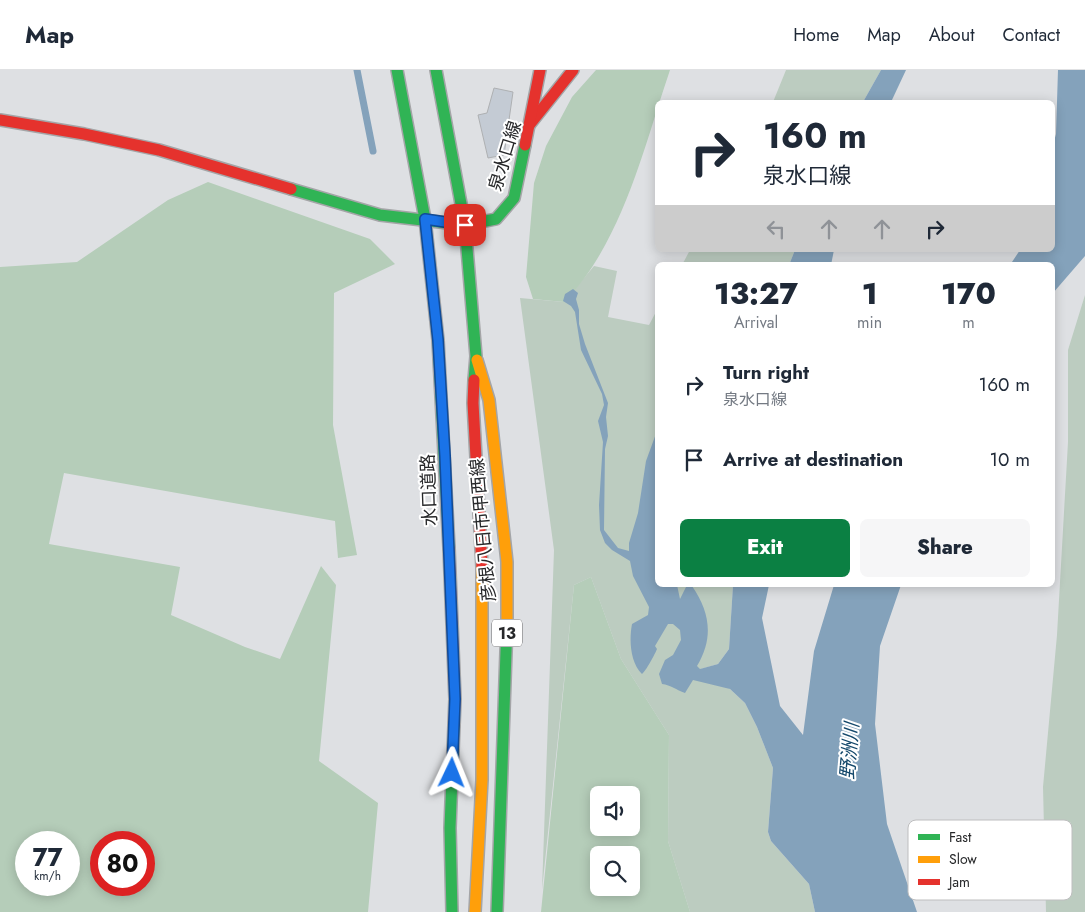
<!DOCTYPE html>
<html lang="en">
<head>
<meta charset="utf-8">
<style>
  :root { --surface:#fff; --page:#f6f6f7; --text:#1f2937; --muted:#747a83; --line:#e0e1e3; --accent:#0b8043 }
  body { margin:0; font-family:Jost,"Noto Sans JP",sans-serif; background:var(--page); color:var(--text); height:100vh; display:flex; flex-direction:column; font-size:19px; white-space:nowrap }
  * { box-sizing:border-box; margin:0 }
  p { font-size:16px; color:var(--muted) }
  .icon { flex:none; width:28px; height:28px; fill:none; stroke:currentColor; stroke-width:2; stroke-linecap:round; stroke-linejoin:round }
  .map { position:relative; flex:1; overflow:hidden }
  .details { position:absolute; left:655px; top:192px; width:400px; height:325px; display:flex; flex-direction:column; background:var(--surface); border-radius:8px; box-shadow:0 2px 12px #0003 }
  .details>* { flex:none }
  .top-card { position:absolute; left:655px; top:30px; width:400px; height:152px; border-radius:8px; box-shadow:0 2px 12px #0003; background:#fff; color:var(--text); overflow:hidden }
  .tools { position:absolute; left:590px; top:716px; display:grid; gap:10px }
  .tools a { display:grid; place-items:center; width:50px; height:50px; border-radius:8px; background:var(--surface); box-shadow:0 2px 12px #0003; font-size:25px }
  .speed { position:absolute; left:15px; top:761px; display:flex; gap:10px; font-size:25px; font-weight:700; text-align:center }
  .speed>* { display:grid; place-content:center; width:65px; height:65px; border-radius:50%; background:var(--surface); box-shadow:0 2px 12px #0003; line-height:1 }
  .speed small { font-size:12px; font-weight:400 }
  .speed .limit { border:8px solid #d22; background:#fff; color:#111 }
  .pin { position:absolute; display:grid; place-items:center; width:42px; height:42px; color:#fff; margin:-21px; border-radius:10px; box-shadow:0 2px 8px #0006 }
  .me { position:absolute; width:55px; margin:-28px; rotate:2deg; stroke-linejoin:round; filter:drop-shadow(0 0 4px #0008) }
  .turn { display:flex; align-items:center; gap:18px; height:105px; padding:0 25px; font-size:22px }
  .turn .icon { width:65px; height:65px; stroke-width:2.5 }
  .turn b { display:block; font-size:35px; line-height:42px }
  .lanes { display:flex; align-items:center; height:48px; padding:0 25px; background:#0003; justify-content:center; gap:25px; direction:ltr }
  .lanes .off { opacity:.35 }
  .eta { display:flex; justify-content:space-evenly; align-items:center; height:85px; text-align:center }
  .eta b { font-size:30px; font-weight:800; line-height:35px }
  .cta { display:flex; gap:10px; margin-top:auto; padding:10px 25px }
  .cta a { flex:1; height:58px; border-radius:8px; background:var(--accent); color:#fff; font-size:20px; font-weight:800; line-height:58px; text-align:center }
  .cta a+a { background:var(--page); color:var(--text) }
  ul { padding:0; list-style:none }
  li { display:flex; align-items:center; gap:15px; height:75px; padding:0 25px }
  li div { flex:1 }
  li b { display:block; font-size:19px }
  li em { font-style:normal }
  header { display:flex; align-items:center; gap:30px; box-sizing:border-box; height:70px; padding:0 25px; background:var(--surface); border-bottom:1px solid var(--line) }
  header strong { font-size:24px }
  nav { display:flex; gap:28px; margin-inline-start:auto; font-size:18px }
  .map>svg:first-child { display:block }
</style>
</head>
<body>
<header>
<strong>Map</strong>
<nav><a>Home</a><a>Map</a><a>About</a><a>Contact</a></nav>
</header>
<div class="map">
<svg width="1085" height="842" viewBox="0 0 1085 842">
  <rect width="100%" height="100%" fill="#dee0e3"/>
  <g fill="#bcccc0">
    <path d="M786,0h95l-18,32h-90z"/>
    <path d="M690,180h105l-6,15h-107z"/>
    <path d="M594,196l23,5 -9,46 41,8 8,-15 1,275h75l-4,64 -11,15 -17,5 29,20 15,14 12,24 16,41 -5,64 3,9 38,43 6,28h-125l-22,-71 1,-106 -48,-76 -30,-82 -17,8 -32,305 12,-340 -34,-252 44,4z"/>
    <path d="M1085,225v617h-39l-3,-125 14,-152 11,-193v-92z"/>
  </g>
  <g fill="#b5cdb9" fill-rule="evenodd">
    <path d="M596,0h74c-26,76 -47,172 -106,232l-31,-3 -7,-22 8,-94 12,-37 26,-49z"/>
    <path d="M208,112l162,57 25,25 -61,29 -1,132 24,130 -19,3 -3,-37 -271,-48 -15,71 131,23 -9,48 74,32 35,12 41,-93 15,19 -17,176 59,42 -10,109h-368v-645l77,-5 91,-62zM26,772h43v43h-43zM101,772h43v43h-43z"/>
    <path d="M591,507l30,82 48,76 -1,106 22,71h-149l33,-327zM599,725h32v33h-32zM599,785h32v33h-32z"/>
  </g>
  <g fill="#84a2bb">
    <path d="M881,0h25l-15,32h-28z"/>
    <path d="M1058,0h27v186l-32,37 -1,-28h-42l10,-15h32v-101l4,-15z"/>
    <path d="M795,180h39l-3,15h-42z"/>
    <path d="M573,219l5,4 -2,6 3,11v14l6,20 23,59 -2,14 2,19 -3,13 -1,81 14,18 11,3v-8l9,-30 8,-52 11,-30 1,154h19l3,14 7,-14 5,1c18,26 22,52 5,80l3,3 18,-5 11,-15 4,-64h36l-7,33 18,88 23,29 11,-84 20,-66h67l-21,61 -5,78 12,100 30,88h-102l-6,-28 -38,-43 -3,-9 5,-64 -16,-41 -12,-24 -15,-14 -37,-9 -8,13c-9,-3 -14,-8 -23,-9l-3,-10 6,-14 8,-5 8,-15 -1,-10 -7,-6h-5l-13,22 2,3c-2,5 -11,22 -15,25 -12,-12 -13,-34 -10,-50l16,-9 1,-8 -16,-31 -3,-15 -18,-11 -7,-7 -5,-13 -1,-25 4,-63 -5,-21 6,-16 -2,-11 -21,-44 -6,-38 -4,-6 -8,-5 2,-7z"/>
  </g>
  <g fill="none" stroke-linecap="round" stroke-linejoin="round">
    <path stroke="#84a2bb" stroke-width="7" d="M357,0l16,81"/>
  </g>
  <path fill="#c4cbd4" stroke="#aeb0b2" d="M494,18l19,4 -9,63 -16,3 -10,-43 9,-2z"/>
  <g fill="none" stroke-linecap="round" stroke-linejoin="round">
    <g stroke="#a4a5a7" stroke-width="14">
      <g id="fast">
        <path d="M397,0l28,149 13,121 11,208"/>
        <path d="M436,0l29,155 11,131 -2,24"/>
        <path d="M291,119l89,26 85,10 31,-6 18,-21 11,-53"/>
        <path d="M452,842l-2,-84 4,-103"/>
        <path d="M497,842l10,-289"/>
      </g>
    </g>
    <g stroke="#a4a5a7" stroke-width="14">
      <g id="slow">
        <path d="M477,290l12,40 18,162v61"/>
        <path d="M475,842l7,-132v-213"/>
      </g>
    </g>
    <g stroke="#a4a5a7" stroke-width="14">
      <g id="jam">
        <path d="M0,50l84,14 75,16 132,39"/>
        <path d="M530,54l43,-54"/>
        <path d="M525,75l15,-75"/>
        <path d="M474,310l-1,23 9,164"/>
        <path d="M449,478l6,151 -1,26"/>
      </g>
    </g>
    <use href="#fast" stroke="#30b455" stroke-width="11"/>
    <use href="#slow" stroke="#ff9f0a" stroke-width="11"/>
    <use href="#jam" stroke="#e5322d" stroke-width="11"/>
  </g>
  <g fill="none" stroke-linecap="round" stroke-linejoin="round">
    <g stroke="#114b97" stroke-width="12">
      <path id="route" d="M452,703l3,-74 -10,-243 -7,-116 -13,-121 40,6"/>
    </g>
    <use href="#route" stroke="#1a73e8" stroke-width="9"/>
  </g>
  <g text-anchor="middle" stroke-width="4" stroke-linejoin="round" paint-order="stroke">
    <rect fill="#fff" stroke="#68686a" stroke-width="1" x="492" y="549.5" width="30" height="27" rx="4"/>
    <g font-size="16" font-weight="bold" fill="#27282a">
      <text x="507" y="569">13</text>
    </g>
    <g font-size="18" fill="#27282a" stroke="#fff">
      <text transform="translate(505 86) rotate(-73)" y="6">泉水口線</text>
      <text transform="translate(429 420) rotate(-92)" y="6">水口道路</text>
      <text transform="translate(483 460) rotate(-95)" y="6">彦根八日市甲西線</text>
    </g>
    <g font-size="19" font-style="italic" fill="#14486b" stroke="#fff">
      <text transform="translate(849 681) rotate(-85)" y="7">野洲川</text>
    </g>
  </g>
  <rect x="908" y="750" width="164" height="80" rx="8" fill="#fff" stroke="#bebebf" stroke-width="1"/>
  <rect x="918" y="764" width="22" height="6" fill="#30b455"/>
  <rect x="918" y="786" width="22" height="7" fill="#ff9f0a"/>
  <rect x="918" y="809" width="22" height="6" fill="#e5322d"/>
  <g font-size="14" fill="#27282a">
    <text x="949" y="772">Fast</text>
    <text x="949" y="794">Slow</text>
    <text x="949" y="817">Jam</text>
  </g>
</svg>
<div class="tools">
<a><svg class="icon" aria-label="sound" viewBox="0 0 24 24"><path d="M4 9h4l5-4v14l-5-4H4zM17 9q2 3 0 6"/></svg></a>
<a><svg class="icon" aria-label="search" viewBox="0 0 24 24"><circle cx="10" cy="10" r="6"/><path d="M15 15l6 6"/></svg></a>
</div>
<div class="speed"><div>77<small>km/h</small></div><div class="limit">80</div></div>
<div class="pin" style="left:465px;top:155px;background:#d93025"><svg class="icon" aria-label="arrive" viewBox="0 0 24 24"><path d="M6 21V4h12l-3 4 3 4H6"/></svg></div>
<svg class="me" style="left:452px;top:703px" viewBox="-20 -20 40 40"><path d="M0-17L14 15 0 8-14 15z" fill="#1a73e8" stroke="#fff" stroke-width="4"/></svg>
<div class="top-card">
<div class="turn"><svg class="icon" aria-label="right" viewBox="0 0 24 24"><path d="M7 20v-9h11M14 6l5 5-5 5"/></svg><div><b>160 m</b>泉水口線</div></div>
<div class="lanes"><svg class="icon off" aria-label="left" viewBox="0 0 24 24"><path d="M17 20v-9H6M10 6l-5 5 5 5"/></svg><svg class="icon off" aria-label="ahead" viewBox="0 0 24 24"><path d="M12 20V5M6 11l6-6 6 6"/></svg><svg class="icon off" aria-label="ahead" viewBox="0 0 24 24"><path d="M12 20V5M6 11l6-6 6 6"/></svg><svg class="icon" aria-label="right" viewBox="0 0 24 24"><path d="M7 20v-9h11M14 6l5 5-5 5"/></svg></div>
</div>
<section class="details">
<div class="eta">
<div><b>13:27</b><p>Arrival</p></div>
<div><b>1</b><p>min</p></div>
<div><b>170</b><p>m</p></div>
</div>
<ul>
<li><svg class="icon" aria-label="right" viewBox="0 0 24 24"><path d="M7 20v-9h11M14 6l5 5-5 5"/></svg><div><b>Turn right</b><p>泉水口線</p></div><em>160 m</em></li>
<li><svg class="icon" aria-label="arrive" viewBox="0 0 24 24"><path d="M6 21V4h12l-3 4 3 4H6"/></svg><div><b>Arrive at destination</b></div><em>10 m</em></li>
</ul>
<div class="cta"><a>Exit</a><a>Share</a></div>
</section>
</div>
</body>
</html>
